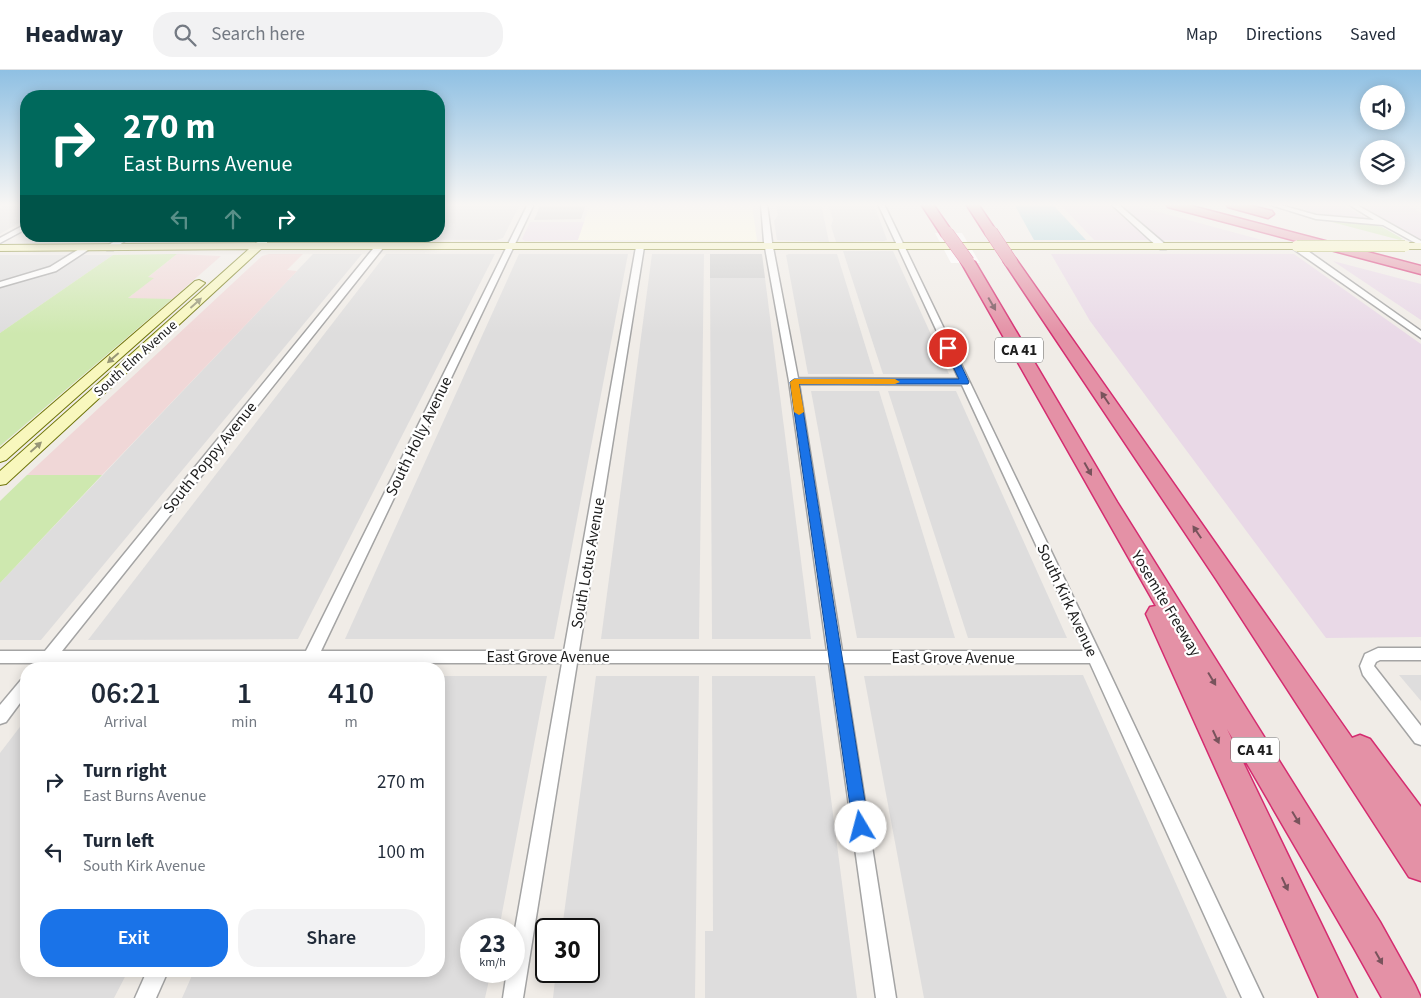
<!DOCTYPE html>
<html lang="en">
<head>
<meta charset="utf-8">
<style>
  :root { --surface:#fff; --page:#f2f2f3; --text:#1f2937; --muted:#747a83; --line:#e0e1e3; --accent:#1a73e8 }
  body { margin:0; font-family:"Source Sans 3",sans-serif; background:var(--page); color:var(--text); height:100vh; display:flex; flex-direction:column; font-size:19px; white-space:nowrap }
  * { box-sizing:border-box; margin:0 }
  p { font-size:16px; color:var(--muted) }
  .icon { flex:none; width:28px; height:28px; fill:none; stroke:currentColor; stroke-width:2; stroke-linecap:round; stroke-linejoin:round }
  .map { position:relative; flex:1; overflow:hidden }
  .side { position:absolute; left:20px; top:592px; width:425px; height:315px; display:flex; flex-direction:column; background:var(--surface); border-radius:20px; box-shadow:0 2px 12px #0003 }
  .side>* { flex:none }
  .top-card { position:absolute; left:20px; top:20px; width:425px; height:152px; border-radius:20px; box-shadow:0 2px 12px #0003; background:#00695c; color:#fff; overflow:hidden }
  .buttons { position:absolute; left:1360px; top:15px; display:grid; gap:10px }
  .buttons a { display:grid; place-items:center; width:45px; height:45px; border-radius:50%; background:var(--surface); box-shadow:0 2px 12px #0003; font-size:25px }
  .speed { position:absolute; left:460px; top:848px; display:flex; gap:10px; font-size:25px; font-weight:700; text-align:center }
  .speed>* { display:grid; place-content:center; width:65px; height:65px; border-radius:50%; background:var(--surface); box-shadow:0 2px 12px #0003; line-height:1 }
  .speed small { font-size:12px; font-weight:400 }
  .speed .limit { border:2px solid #111; border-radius:8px; background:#fff; color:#111 }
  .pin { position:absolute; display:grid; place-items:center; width:42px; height:42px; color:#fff; margin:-21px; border:2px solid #fff; border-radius:50%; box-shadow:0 1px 5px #0007 }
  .me { position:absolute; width:55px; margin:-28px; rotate:352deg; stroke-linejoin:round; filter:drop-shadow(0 0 4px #0008) }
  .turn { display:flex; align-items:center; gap:18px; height:105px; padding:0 20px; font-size:22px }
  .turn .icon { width:65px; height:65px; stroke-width:2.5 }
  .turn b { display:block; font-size:35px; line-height:42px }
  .lanes { display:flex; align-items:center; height:48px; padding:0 20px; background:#0003; justify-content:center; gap:25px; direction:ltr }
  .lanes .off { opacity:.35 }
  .eta { display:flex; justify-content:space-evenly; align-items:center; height:85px; text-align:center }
  .eta b { font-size:30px; font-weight:600; line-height:35px }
  .action { display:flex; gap:10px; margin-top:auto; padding:10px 20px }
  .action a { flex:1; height:58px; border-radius:20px; background:var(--accent); color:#fff; font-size:20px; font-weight:600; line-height:58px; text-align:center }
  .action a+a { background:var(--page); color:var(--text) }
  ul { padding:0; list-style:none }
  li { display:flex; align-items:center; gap:15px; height:70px; padding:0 20px }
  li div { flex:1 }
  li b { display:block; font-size:19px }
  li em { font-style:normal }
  header { display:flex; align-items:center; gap:30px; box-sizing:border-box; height:70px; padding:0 25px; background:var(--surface); border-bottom:1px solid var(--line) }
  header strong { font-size:24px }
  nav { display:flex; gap:28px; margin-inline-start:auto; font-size:18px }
  .search { width:350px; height:45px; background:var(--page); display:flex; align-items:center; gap:12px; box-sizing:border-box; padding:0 18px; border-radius:20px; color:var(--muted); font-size:19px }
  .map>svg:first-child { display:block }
</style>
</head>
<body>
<header>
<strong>Headway</strong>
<div class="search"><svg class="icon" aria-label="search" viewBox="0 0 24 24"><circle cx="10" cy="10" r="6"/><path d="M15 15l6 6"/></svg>Search here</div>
<nav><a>Map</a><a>Directions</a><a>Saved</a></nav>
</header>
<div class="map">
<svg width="1421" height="928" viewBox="0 0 1421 928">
  <rect width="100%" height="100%" fill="#f0ece7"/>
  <g fill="#dedddd">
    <path d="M10,134h16v15l-26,15v-25z"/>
    <path d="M439,134h81l-17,34 -6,2 -167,-1 2,-3h107z"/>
    <path d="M776,134h45l8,38 -52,-2 -3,-19 4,-6z"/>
    <path d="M828,134h46l13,36 -3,1 -48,1 -5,-16 2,-6z"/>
    <path d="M843,181h50l56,123h-66z"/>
    <path d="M313,184h49l-321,386h-41v-57z"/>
    <path d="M386,184h109l-197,385 -210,1z"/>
    <path d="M519,184h109l-74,385h-209z"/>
    <path d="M652,184h52l-5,385h-98z"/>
    <path d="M789,184h48l37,120h-66l-22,-119z"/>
    <path d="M0,185h113l-113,78z"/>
    <path d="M710,208h55l46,361h-99z"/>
    <path d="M811,321h68l76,247h-98z"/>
    <path d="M888,321h68l111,247h-99z"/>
    <path d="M1083,605l144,323h-303l-60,-322z"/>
    <path d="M1399,605h22v26z"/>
    <path d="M439,606h108l-48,253h-28v42h20l-6,27h-303l12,-27h245z"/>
    <path d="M596,606h103l-4,322h-142l3,-27h33v-42h-27z"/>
    <path d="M712,606h103l42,322h-152v-67h8z"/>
    <path d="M26,649v252h102l-14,27h-114v-245z"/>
  </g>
  <g fill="#f0d7d7">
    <path d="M177,184l44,2 -49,43h-45l26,-21h-6z"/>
    <path d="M269,184h34l-16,16 10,1 -195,204h-75l235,-219z"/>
  </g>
  <g fill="#e9d9e7">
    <path d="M1060,134h69l133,36h-168z"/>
    <path d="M1296,134h45l28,16 -55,-5z"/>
    <path d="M1357,134h47l17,9v26z"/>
    <path d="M530,152h55l-7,18 -53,1 -3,-2z"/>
    <path d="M1051,184h243l127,90v293l-95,1 -236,-317z"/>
    <path d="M1333,191l88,23v36z"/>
  </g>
  <path fill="#fefce2" d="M590,134h162l5,37 -179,-1z"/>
  <g fill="#cecece">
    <path d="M541,134h45l-5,15 -47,1z"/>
    <path d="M710,184h52l3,24h-55z"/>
  </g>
  <g fill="#cee8af">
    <path d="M1324,150l49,5 9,2 21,12 -3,1z"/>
    <path d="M177,184l-29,23 6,1 -26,20 44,1 -172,147v-113l113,-78z"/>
    <path d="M27,405h75l-102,108v-82z"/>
  </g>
  <path fill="#a9d3dc" d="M1014,134h38l34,36h-52z"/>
  <path fill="#fff" d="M935,163h27l18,30h-29z"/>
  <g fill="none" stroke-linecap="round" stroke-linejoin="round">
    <g stroke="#a4a4a4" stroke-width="3">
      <g id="street">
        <path d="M528,134h6l-213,447h243l72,-404 4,-2 4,2 -65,404h248l-38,-270 -25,-139 -3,-38h6l5,38 26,136 161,1 -81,-175h6l218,453 161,341h-21l-152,-335h-247l53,335h-20l-47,-335h-252l-54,335h-20l4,-27h7v-36l48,-272h-247l-2,6h-15l3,-6h-248l-5,6h-16l3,-6h-35v-12h45l332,-407h6v4l-321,403h244zM799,314l163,1 123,266h-243z"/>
        <path d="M1111,134h7l48,41v4h-6z"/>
        <path d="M1268,134h9l39,11 58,5 -26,-16h7l66,37v5l-38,-21 -67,-6z"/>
        <path d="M26,154v5l-26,14v-5z"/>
        <path d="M123,166h8l-18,14h-6v-4z"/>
        <path d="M1292,174h6l123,87v7l-129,-90z"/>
        <path d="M84,176l7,2 -35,23 -56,16v-5l50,-15z"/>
        <path d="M1378,578h43v12h-41l-4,2 -2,4 47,60v19l-6,-2 -52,-68 -3,-9 5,-12z"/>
        <path d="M26,608v17l-20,27 -6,2v-19l21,-25z"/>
        <path d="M147,901h21l-12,27h-21z"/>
      </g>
    </g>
    <g stroke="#6f7509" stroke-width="2">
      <g id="secondary">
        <path d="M263,169l4,1v3h1030l5,3 -5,3h-1036l-255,235 -6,1v-14l249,-222 -249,2v-6l256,-2z"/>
        <path d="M1421,173v6h-16l-5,-3 5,-3z"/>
        <path d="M199,210l6,3 -2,2 -197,175 -6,2v-13l195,-168z"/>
      </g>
    </g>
    <g stroke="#d52c70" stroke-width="3">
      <g id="highway">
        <path d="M921,134h12l20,29 -1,3h-10z"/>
        <path d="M966,134h12l19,28 -1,3h-10z"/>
        <path d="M1166,134h18l237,62v8l-253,-67z"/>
        <path d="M1226,134h18l28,7 2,3 -6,4 -40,-11z"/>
        <path d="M968,188l7,4 142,240 263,420 35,63 6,13h-39l-28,-50 -127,-219 130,269h-38l-173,-384 4,-7 6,-1 -195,-344z"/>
        <path d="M1011,188l5,1 336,479 8,-3 10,4 51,68v74l-12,-4 -193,-298 -212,-317z"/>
      </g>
    </g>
    <use href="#street" fill="#fff" fill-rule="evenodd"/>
    <use href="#secondary" fill="#f8f7bd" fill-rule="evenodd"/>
    <use href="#highway" fill="#e491a6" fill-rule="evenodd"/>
    <g stroke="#6f7509" stroke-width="12" stroke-linecap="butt">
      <path id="secondary-bridge" d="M1297,176h108"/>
    </g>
    <g stroke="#d52c70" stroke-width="14" stroke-linecap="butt">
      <g id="highway-bridge">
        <path d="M991,162l20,30"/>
        <path d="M947,163l21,29"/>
      </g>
    </g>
    <use href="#secondary-bridge" stroke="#f8f7bd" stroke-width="11"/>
    <use href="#highway-bridge" stroke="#e491a6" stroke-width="13"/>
  </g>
  <defs><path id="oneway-solid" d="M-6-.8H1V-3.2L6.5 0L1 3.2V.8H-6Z" transform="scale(1.25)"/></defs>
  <g fill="#979676">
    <use href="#oneway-solid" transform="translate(196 233) rotate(-42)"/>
    <use href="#oneway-solid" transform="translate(113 288) rotate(139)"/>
    <use href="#oneway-solid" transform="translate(36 377) rotate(-42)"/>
  </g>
  <g fill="#78535c">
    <use href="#oneway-solid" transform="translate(992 234) rotate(60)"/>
    <use href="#oneway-solid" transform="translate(1105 328) rotate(-124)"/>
    <use href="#oneway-solid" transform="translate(1088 399) rotate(61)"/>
    <use href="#oneway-solid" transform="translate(1197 462) rotate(-124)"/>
    <use href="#oneway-solid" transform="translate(1212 609) rotate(59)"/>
    <use href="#oneway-solid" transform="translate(1216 667) rotate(65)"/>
    <use href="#oneway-solid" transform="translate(1296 748) rotate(59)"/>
    <use href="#oneway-solid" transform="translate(1285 814) rotate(65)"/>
    <use href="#oneway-solid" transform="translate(1379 888) rotate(61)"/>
  </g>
  <linearGradient id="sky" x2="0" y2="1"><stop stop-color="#8fc0e3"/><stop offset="0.51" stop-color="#f8f6f4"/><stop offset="1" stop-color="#f8f6f4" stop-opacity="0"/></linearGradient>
  <rect width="1421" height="264" fill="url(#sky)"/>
  <path fill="#1a73e8" stroke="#114b97" d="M946,276l7,2 16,34 -1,2h-169l70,443 -2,6 -6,2 -6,-2 -2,-6 -63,-445 4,-3h165l-15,-31z"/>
  <path fill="#f59e0b" d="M794,309h101l5,3 -5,2h-96l5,28 -5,3 -5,-3 -4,-30z"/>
  <g text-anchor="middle" stroke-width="4.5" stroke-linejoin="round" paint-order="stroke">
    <g font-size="14" fill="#202020" stroke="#fff">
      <text transform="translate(135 288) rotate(-42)" y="5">South Elm Avenue</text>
    </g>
    <g fill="#fff" stroke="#636363" stroke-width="1">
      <rect x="995" y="267.5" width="48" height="25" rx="4"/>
      <rect x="1231" y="667.5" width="48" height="25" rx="4"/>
    </g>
    <g font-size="15" font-weight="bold" fill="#202020">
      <text x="1019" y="285">CA 41</text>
      <text x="1255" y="685">CA 41</text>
    </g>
    <g font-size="16" fill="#202020" stroke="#fff">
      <text transform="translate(418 366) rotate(-64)" y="6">South Holly Avenue</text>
      <text transform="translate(209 387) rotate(-51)" y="6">South Poppy Avenue</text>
      <text transform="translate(587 493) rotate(-80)" y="6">South Lotus Avenue</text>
      <text transform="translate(1068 530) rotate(65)" y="6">South Kirk Avenue</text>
      <text transform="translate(1167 533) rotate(59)" y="6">Yosemite Freeway</text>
      <text x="548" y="592">East Grove Avenue</text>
      <text x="953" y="593">East Grove Avenue</text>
    </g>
  </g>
</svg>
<div class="buttons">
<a><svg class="icon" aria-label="sound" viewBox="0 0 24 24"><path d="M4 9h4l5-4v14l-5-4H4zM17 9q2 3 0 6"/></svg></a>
<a><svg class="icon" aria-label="layers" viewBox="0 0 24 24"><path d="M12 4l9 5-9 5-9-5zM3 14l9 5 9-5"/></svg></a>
</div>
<div class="speed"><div>23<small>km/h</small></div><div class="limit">30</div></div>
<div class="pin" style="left:948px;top:278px;background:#d93025"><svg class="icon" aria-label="arrive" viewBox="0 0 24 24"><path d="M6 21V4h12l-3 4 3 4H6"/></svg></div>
<svg class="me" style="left:861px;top:757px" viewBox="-20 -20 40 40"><circle r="19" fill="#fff"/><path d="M0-13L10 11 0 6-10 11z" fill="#1a73e8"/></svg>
<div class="top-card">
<div class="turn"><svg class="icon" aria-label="right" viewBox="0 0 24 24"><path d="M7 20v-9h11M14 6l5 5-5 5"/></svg><div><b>270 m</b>East Burns Avenue</div></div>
<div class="lanes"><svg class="icon off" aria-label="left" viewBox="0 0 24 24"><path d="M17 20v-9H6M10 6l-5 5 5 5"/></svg><svg class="icon off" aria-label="ahead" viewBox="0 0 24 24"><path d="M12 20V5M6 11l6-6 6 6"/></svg><svg class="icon" aria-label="right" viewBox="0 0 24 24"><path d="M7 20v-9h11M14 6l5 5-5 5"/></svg></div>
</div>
<section class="side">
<div class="eta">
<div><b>06:21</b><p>Arrival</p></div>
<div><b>1</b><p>min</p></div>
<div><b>410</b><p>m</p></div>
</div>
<ul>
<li><svg class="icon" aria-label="right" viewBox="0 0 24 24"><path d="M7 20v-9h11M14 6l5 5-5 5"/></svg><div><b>Turn right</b><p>East Burns Avenue</p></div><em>270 m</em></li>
<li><svg class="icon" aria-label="left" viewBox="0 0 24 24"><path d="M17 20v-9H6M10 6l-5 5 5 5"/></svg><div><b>Turn left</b><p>South Kirk Avenue</p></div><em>100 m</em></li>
</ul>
<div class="action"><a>Exit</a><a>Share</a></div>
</section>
</div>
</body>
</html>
